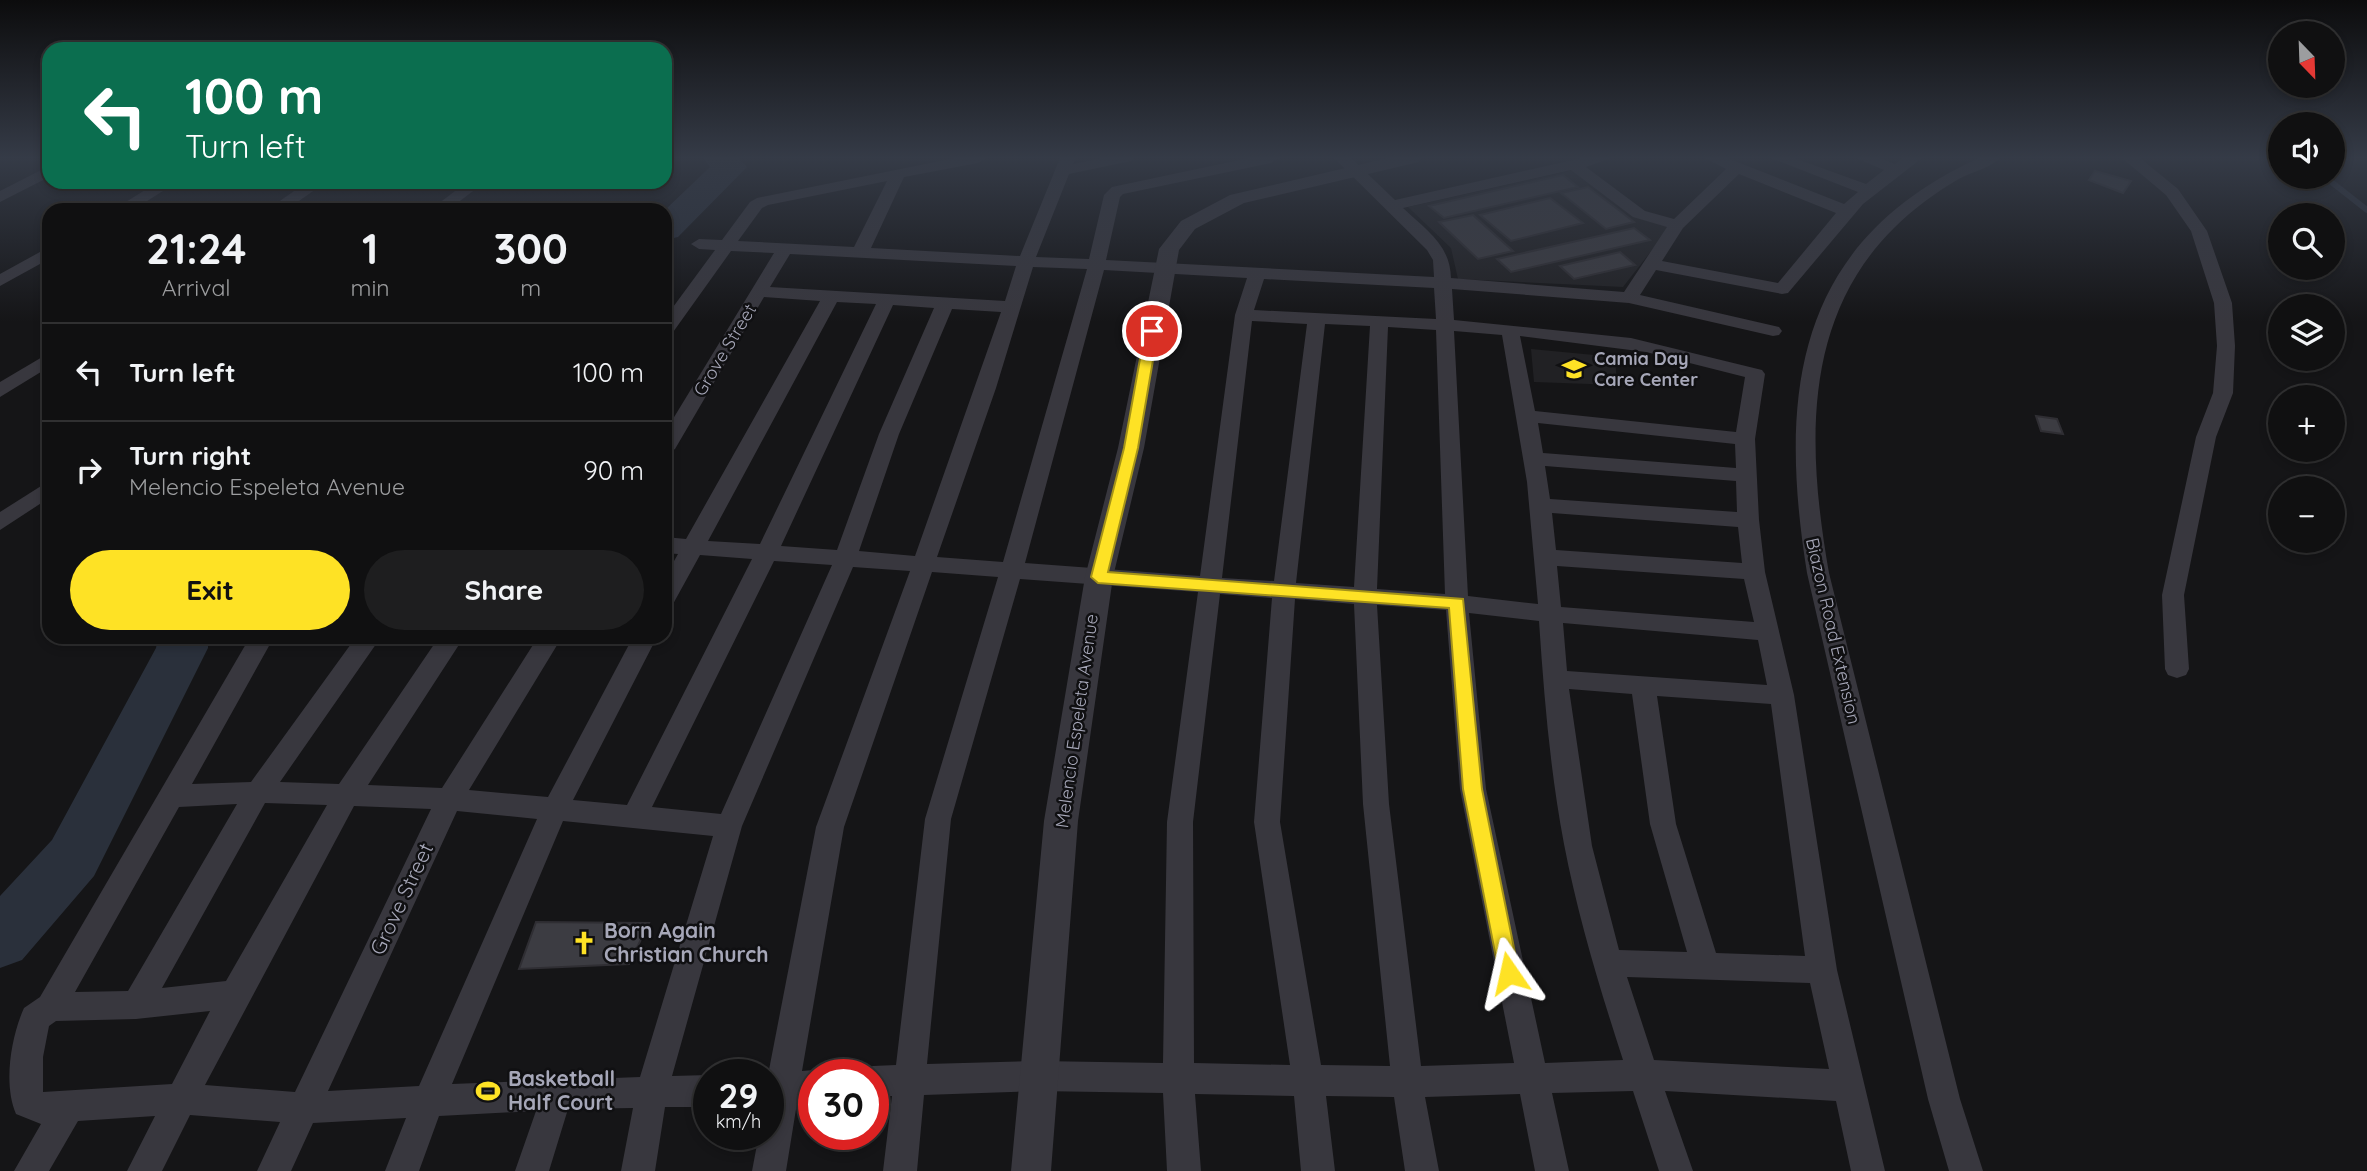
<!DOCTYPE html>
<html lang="en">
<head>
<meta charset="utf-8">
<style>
  :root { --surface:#101011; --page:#1e1e1f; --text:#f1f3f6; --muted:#9c9d9f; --line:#303031; --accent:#fee225 }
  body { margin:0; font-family:Quicksand,sans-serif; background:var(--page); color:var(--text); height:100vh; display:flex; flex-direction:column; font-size:26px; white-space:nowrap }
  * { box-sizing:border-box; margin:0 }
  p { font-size:23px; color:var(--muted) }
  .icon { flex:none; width:38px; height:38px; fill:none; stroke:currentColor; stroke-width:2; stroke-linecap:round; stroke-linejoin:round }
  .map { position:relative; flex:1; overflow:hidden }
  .details { position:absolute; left:42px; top:203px; width:630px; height:441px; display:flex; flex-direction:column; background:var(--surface); border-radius:21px; box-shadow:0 4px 10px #0003,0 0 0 2px var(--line) }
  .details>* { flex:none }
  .banner { position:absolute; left:42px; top:42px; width:630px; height:147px; border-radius:21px; box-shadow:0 4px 10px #0003,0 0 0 2px var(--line); background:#0b6e4f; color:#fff; overflow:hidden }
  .needle { width:46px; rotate:157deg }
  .controls { position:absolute; left:2268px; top:21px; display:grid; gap:14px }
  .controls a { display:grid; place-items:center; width:77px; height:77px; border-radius:50%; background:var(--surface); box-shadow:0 4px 10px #0003,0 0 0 2px var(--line); font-size:35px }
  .speed { position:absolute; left:693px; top:1059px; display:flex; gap:14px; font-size:35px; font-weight:700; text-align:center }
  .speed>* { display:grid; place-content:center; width:91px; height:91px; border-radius:50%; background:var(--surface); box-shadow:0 4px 10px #0003,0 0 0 2px var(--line); line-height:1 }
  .speed small { font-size:18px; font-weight:400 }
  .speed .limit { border:10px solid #d22; background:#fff; color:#111 }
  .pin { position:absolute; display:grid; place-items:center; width:60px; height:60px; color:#fff; margin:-30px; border:4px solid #fff; border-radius:50%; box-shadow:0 2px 7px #0007 }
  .me { position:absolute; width:77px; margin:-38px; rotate:349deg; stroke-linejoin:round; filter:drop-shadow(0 0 5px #0008) }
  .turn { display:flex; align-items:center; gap:24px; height:147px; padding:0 28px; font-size:32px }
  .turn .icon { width:91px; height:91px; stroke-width:2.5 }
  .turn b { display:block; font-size:49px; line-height:60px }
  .eta { display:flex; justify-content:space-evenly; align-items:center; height:119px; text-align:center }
  .eta b { font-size:42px; font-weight:800; line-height:49px }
  .cta { display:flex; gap:14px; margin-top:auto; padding:14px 28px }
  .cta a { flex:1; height:80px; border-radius:42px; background:var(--accent); color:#111; font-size:28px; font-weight:800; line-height:80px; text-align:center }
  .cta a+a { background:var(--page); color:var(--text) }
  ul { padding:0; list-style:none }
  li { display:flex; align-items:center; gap:21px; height:98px; padding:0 28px; border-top:2px solid var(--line) }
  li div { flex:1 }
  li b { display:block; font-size:26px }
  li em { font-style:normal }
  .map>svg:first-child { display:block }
</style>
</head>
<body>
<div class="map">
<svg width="2367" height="1171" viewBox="0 0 2367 1171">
  <rect width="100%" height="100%" fill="#151517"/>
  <g fill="#212124">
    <path d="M1574,170l96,57 -47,60 -165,-8 -7,-31 -43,-41z"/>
    <path d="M1531,349l84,8 2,28 -83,-3z"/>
  </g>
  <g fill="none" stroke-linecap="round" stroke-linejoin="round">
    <path stroke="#2a303b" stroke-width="6" d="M2325,177l42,33"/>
    <g fill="#2a303b" fill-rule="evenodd">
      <path d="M703,158h36l8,9 -69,70 -13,3v-30l45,-43z"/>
      <path d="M158,637h50v11l-114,228 -72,84 -22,8v-72l52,-56 104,-192z"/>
    </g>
  </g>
  <g fill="#3c3c42" stroke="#2f2e33" stroke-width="2">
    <path d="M2095,171l36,10 -8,12 -34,-13z"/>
    <path d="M1563,175l15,12 -134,31 -15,-12z"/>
    <path d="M1588,187l32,24 14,11 -28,7 -45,-36z"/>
    <path d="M1550,198l33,25 -72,18 -31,-26z"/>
    <path d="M1473,215l40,36 -35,8 -39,-37z"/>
    <path d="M1634,228l16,12 -139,32 -14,-13z"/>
    <path d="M1620,252l15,13 -61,14 -14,-13z"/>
    <path d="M2036,416l21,3 6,15 -22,-3z"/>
    <path d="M536,922l113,1 -20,41 -110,5z"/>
  </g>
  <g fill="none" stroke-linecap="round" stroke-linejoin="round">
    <g fill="#38373e" fill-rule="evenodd">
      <path d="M955,158h31l-8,5 -74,14 -33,71 149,8 40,-98h16l-3,6 30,-6h31l-3,3 -62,13 -33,83 53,2 15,-64 8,-8 137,-29h30l-8,5 -148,31 -3,3 -14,63 328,17 -1,-17 -6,-10 -93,-92h17l44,42 187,-42h29l-25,9 59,44 29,8 52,-50 -21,-11h22l117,46 14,-12 -87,-34h23l72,26 18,-14 -28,-12h23l16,6 8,-6h19l-59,46 -75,89 -6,1 -126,-24 -16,25 139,32 3,4 -3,4 -6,1 -144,-33 -177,-14 2,31 177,18 131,32 3,4 -10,65 4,81 6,52 29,123 43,275 48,201h-34l-15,-70 -171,-10 28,80h-34l-26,-80 -81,2 17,78h-34l-15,-77 -95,3 14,74h-34l-11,-74 -68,-1 9,75h-34l-7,-75 -99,-2 6,77h-34l-4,-78 -125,-2 -114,4 -7,76h-34l9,-75h-19v-22h-13l2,-4 11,-4 23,-1 29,-246 73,-242 -66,-5 -88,255 -42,244 12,-1 10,4h-10v28l-17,1 -11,68h-34l7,-37h9v-59l48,-248 94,-256 -57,-4 -111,259 -70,250 37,-1v32h-44l-10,64h-34l12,-63 -65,1 -19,62h-34l21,-60 -97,5 -20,55h-34l21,-53 -93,5 -22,48h-34l23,-49 -90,-7 -28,56h-35l28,-55 -77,5 -29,50h-35l27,-47 -25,-10c-13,-30 -5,-77 8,-106l16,-11 210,-360h24l-82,147 59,-2 105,-145h25l-101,145 59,2 100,-147h25l-96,148 74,3 96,-151h24l-93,153 79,7 85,-160h24l-84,163 54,5 125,-246 -52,-4 -27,49 -8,2v-29l13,-23 -13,-1v-16l21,2 134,-238 -56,-4 -89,152 -10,6v-23l109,-179 -43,-2 -60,84 -6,1v-18l50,-68 -16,-1 -8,-5 8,-5 23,1 28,-38 7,-4zM1571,170l62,47 34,10 -43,65 -173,-14c-1,-34 -25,-48 -48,-70zM1739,174l97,39 -58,70 -116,-22 21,-33zM887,181l-33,66 -116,-6 24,-33 6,-3zM790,254l226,12 -11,35 -235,-14zM1033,267l54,2 -84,293 -66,-5 59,-169zM1104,270l143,8 -12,37 -35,261 -175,-13zM1264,279l170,9 2,31 -182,-9zM837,302l39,2 -116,240 -52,-3zM893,305l41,3 -55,126 -42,116 -56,-4zM952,309l49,3 -86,244 -56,-5 40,-117zM1252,321l55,3 -33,257 -52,-3zM1325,324l45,2 -16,261 -58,-4zM1388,327l48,3 9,264 -68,-5zM1454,331l48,4 25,147 11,122 -70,-8zM1520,336l126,16 99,25 -9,55 -201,-21zM1538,423l197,21 1,24 -193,-15zM1545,466l191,15 1,31 -187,-13zM1552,513l186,14 4,36 -186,-13zM774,561l58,4 -111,249 -69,-7zM1557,566l187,13 10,43 -193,-15zM1020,579l178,13 -31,230 -4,241 -125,-2 -111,3 24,-245zM1220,594l52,4 -18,224 36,243 -96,-2 -1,-241zM1295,599l59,5 9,200 27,262 -69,-1 -41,-243zM1377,605l69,5 14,179 54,274 -93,3 -32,-262zM1469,613l70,8c5,75 11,149 25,223 14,73 36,145 59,216l-78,3 -59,-274zM1563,623l195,17 9,45 -200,-14zM1569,689l63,5 18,130 37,128 -68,-2 -27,-104zM1657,696l114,8 34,252 -89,-3 -40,-129zM265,803l62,2 -101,176 -64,7zM237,804l-109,187 -53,1 104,-185zM354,806l77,3 -136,283 -90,-7zM457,811l80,8 -118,267 -91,5zM563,821l150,15 -73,241 -188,7zM1627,977l183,6 19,86 -175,-9zM210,1011l-38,73 -129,8v-35l6,-31 7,-5 80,-2z"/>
      <path d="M1979,158h21c-11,11 -30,14 -43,22 -22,13 -44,29 -63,48 -94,93 -86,225 -65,345l131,526 23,72h-34l-21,-72 -121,-526c-29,-181 -12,-331 172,-415z"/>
      <path d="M2122,158h18l38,31 29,42 25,72 3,43 -2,47 -17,44 -32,158 5,74 -3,6 -9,3 -9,-3 -3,-6 -3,-74 34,-158 17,-44 4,-47 -3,-43 -23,-72 -25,-36z"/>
      <path d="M49,166v11l-49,25v-11z"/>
      <path d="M158,182h19l-44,28h-20z"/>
      <path d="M307,182h19l-40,28h-19z"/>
      <path d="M467,182h18l-37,28h-18z"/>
      <path d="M49,247v12l-49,27v-12z"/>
      <path d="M49,353v14l-49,30v-15z"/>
      <path d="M49,481v17l-49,32v-18z"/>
    </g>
    <path fill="#38373e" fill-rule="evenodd" d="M1388,158h33l-2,4 -175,41 -49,26 -16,21 -35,198 -31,129 -35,244 -27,350h-40l33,-350 41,-244 33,-129 41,-199 22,-28 49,-26z"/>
  </g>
  <linearGradient id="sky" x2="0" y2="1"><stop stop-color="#0c0c0d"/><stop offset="0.49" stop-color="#353b47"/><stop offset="1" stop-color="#353b47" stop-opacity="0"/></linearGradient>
  <rect width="2367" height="322" fill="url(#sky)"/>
  <path fill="#fee225" stroke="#a59318" stroke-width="2" d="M1152,327l6,4 -20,117 -30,124 355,27 19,190 37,184 -3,7 -7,3 -7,-3 -3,-7 -36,-184 -14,-181 -351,-25 -7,-6 33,-129 21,-117z"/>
  <defs>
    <g id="school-bare" transform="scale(1.89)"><path d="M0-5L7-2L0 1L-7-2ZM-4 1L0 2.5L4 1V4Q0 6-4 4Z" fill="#fee225" stroke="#101012" stroke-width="2.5" paint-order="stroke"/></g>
    <g id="church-bare" transform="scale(1.89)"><path d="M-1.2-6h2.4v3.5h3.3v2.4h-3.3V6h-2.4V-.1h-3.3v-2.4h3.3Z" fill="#fee225" stroke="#101012" stroke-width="2.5" paint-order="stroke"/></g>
    <g id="stadium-bare" transform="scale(1.89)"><path d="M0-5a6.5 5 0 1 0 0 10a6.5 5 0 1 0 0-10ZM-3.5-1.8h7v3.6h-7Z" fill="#fee225" stroke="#101012" stroke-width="2.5" paint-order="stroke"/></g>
  </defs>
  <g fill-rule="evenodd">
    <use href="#school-bare" x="1574" y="369"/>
    <use href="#church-bare" x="584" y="943"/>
    <use href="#stadium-bare" x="488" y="1091"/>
  </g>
  <g text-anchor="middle" stroke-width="5" stroke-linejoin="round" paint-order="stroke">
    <g font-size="18" fill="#a6a7b8" stroke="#101012">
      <text transform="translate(725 350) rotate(-59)" y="6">Grove Street</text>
      <text transform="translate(1833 631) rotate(77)" y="6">Biazon Road Extension</text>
      <text transform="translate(1077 721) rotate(-82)" y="6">Melencio Espeleta Avenue</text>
    </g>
    <g font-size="18" font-weight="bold" fill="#a6a7b8" stroke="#101012" text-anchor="start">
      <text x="1594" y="365">Camia Day<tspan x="1594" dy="21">Care Center</tspan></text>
    </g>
    <g font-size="21" fill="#a6a7b8" stroke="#101012">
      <text transform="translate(402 899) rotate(-65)" y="7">Grove Street</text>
    </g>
    <g font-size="21" font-weight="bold" fill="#a6a7b8" stroke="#101012" text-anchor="start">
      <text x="604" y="938">Born Again<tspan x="604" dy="24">Christian Church</tspan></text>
      <text x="508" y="1086">Basketball<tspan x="508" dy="24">Half Court</tspan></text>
    </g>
  </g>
</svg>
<div class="controls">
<a><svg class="needle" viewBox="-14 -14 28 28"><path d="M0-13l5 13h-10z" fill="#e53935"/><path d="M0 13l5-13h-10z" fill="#9c9d9f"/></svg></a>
<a><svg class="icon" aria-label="sound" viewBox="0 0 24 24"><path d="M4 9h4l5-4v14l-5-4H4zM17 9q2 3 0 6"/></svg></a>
<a><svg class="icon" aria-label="search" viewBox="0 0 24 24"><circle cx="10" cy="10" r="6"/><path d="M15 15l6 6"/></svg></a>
<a><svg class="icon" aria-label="layers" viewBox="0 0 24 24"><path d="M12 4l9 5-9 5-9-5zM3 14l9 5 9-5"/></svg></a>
<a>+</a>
<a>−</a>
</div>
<div class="speed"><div>29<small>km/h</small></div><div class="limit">30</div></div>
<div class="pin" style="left:1152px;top:331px;background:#d93025"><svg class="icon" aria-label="arrive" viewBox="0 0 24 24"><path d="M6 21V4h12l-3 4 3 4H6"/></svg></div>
<svg class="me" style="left:1509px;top:973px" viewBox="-20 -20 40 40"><path d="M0-17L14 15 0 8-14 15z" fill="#fee225" stroke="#fff" stroke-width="4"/></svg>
<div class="banner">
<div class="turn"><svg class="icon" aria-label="left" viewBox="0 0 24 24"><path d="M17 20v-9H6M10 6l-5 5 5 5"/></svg><div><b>100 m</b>Turn left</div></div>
</div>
<section class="details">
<div class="eta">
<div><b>21:24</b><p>Arrival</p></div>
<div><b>1</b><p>min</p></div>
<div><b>300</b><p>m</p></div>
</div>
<ul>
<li><svg class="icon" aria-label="left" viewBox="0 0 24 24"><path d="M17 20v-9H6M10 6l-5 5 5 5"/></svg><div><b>Turn left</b></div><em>100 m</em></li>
<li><svg class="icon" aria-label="right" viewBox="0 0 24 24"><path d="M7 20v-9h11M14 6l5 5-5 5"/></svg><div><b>Turn right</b><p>Melencio Espeleta Avenue</p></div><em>90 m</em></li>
</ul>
<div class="cta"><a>Exit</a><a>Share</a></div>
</section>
</div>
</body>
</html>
